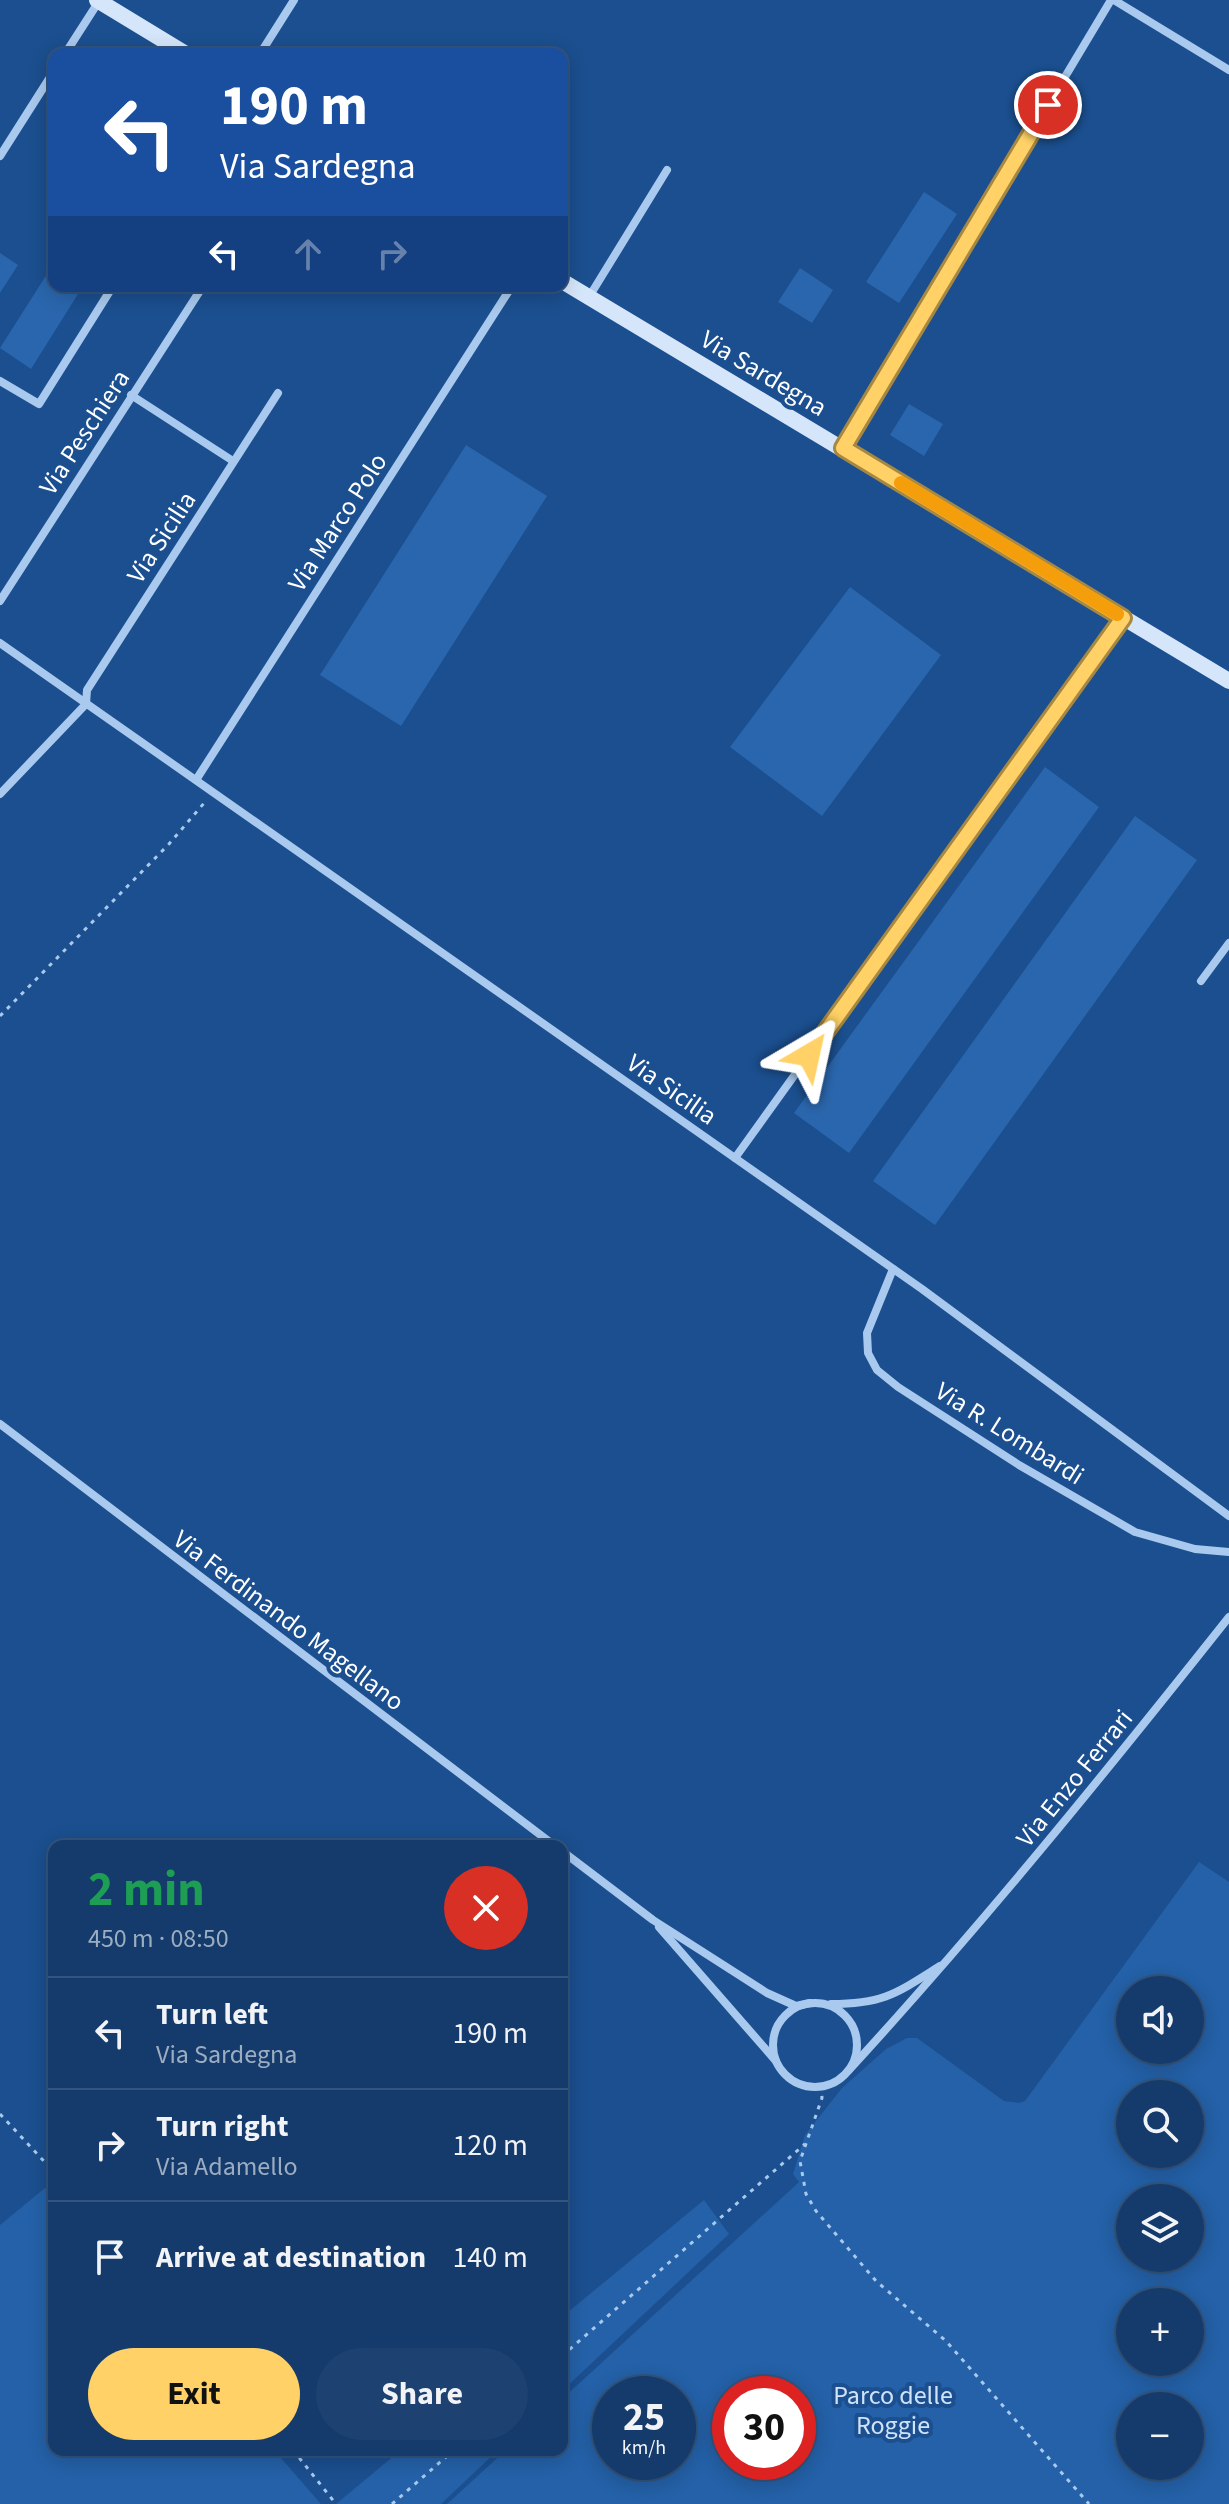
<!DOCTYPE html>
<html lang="en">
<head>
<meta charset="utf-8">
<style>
  :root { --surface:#143b6b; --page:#1d4271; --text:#f1f3f6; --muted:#9dadc1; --line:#33557e; --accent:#ffd166 }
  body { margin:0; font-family:"Source Sans 3",sans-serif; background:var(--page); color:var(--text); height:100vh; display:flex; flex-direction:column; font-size:30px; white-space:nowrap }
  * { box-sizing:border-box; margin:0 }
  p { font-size:26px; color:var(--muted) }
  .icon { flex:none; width:44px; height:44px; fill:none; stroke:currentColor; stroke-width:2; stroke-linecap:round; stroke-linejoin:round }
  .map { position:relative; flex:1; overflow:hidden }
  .sheet { position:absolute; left:48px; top:1840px; width:520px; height:616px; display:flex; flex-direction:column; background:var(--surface); border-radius:16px; box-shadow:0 4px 20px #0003,0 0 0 2px var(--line) }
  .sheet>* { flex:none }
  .top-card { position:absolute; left:48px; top:48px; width:520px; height:244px; border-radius:16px; box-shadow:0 4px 20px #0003,0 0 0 2px var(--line); background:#1a4fa0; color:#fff; overflow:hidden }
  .controls { position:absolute; left:1116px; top:1976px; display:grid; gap:16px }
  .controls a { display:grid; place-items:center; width:88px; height:88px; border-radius:50%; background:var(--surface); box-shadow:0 4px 20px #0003,0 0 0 2px var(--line); font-size:40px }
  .speed { position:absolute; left:592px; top:2376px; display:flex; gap:16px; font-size:40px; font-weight:700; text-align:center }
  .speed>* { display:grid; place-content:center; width:104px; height:104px; border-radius:50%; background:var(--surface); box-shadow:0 4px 20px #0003,0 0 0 2px var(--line); line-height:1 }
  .speed small { font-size:20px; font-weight:400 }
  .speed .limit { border:12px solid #d22; background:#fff; color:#111 }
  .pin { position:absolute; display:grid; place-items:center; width:68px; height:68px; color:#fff; margin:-34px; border:4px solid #fff; border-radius:50%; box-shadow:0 2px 8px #0007 }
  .me { position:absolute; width:88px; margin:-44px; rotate:36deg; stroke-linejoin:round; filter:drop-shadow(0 0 6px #0008) }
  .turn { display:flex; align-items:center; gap:28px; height:168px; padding:0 40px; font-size:36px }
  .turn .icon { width:104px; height:104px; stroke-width:2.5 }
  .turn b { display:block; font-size:56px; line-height:68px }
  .lanes { display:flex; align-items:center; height:76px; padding:0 40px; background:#0003; justify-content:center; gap:40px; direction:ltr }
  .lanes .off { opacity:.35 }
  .round { display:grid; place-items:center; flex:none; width:84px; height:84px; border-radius:42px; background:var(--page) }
  .overview { display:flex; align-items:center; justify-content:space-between; height:136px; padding:0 40px }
  h1 { font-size:48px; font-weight:700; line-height:60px; color:#1e9e55 }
  .cta { display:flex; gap:16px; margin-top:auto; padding:16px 40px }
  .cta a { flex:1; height:92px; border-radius:48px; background:var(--accent); color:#111; font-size:32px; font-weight:700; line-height:92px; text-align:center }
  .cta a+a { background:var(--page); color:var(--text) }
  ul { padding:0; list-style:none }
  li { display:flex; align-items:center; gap:24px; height:112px; padding:0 40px; border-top:2px solid var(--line) }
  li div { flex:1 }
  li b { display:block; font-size:30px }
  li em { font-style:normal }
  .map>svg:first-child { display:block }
</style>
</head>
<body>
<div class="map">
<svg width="1229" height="2504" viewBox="0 0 1229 2504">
  <rect width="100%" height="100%" fill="#1b4f8f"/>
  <g fill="#2461a8" fill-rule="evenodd">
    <path d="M1199,1862l30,20v622h-782l59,-54h56v-51l237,-217 -6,-8 12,-39 37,-47 44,-39 21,-11h10l87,63 15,2 6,-2zM1130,1990h60v60h-60zM1130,2094h60v60h-60zM1130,2198h60v60h-60zM1130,2302h60v60h-60zM610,2394h68v68h-68zM730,2394h68v68h-68zM1130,2406h60v60h-60z"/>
    <path d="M45,2188l9,11v251h220l47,54h-321v-279z"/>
    <path d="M704,2200l25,34 -167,157v-74z"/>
    <path d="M401,2450h97l-57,54h-105z"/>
  </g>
  <g fill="#2a66ad">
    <path d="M924,192l33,22 -58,89 -33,-21z"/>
    <path d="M0,253l18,12 -18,28z"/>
    <path d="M54,263v23h29l-52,83 -31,-21z"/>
    <path d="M800,268l33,22 -21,33 -34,-21z"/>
    <path d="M909,404l34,20 -19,32 -34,-21z"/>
    <path d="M466,445l81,51 -146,230 -81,-51z"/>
    <path d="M850,587l91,68 -119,161 -92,-69z"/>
    <path d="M1045,767l54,40 -250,346 -55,-40z"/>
    <path d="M1135,816l62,44 -262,365 -62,-44z"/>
  </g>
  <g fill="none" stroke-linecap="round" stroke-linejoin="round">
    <g stroke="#a9c9ee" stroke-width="3" stroke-dasharray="4 6" stroke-linecap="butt">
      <path d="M0,1016l169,-172 36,-42"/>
      <path d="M821,2086l1,12 -22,63 6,33 10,17 60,70 70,60 143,163"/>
      <path d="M0,2114l54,58"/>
      <path d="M562,2356l243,-212"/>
      <path d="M293,2450l43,54"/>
      <path d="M392,2504l62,-54"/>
    </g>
    <g stroke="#a9c9ee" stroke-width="8">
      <path d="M1114,0l115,70"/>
      <path d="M65,54l34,-53"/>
      <path d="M260,54l34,-54"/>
      <path d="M0,156l54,-85"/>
      <path d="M589,297l78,-127"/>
      <path d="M0,381l39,23 74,-118"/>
      <path d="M131,395l102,66"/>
      <path d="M843,448l268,-448"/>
      <path d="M0,601l203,-315"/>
      <path d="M0,643l922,646 307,227"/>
      <path d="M196,780l316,-494"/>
      <path d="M0,794l86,-90 1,-14 191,-297"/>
      <path d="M1201,981l28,-38"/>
      <path d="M735,1158l388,-540"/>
      <path d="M893,1269l-26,64 1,20 9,17 21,17 121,78 116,67 60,17 34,3"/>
      <path d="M0,1424l555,422"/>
      <path d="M562,1851l91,69 114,73 29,13 14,-3"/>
      <path d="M659,1927l117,134"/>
      <circle cx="815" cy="2045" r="42"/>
      <path d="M831,2004c53,0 66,-11 109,-38"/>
      <path d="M849,2070c133,-145 257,-298 380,-453"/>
    </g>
    <g stroke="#d6e6fa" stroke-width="16">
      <path d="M97,0l89,54"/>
      <path d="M562,281l667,400"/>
    </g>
  </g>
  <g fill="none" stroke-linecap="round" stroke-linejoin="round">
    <g stroke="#a68842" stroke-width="20">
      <path id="route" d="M809,1055l314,-437 -280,-170 205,-343"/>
    </g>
    <use href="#route" stroke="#ffd166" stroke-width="14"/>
    <path stroke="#f59e0b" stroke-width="14" d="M901,483l216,131"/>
  </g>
  <g text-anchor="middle" stroke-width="8" stroke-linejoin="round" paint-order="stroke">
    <g font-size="26" fill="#fff" stroke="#1b4f8f">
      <text transform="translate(764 373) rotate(31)" y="9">Via Sardegna</text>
      <text transform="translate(84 432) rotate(-57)" y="9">Via Peschiera</text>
      <text transform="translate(337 522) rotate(-57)" y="9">Via Marco Polo</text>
      <text transform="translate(161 537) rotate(-57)" y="9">Via Sicilia</text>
      <text transform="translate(672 1089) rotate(35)" y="9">Via Sicilia</text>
      <text transform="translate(1010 1433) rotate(32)" y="9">Via R. Lombardi</text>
      <text transform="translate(289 1620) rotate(37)" y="9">Via Ferdinando Magellano</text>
      <text transform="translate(1074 1778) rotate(-51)" y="9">Via Enzo Ferrari</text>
    </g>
    <g font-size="26" fill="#cfe3fa" stroke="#1b4f8f">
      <text x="893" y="2404">Parco delle<tspan x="893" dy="30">Roggie</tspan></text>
    </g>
  </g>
</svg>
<div class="controls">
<a><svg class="icon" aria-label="sound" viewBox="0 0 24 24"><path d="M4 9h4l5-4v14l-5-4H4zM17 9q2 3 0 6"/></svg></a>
<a><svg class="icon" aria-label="search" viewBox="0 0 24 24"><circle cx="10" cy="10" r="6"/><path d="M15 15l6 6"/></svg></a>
<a><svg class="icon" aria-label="layers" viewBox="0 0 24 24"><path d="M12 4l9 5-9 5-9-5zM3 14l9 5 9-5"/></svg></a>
<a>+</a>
<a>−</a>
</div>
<div class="speed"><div>25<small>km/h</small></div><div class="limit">30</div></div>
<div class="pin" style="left:1048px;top:105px;background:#d93025"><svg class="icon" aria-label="arrive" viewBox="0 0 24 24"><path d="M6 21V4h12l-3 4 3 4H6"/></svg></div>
<svg class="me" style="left:809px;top:1055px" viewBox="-20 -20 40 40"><path d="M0-17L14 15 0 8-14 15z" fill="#ffd166" stroke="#fff" stroke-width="4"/></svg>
<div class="top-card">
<div class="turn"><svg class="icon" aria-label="left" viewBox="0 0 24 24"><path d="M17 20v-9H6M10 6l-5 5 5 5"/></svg><div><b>190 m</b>Via Sardegna</div></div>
<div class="lanes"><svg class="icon" aria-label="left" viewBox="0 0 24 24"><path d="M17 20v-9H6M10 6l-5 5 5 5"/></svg><svg class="icon off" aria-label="ahead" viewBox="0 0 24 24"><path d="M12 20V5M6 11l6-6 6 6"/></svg><svg class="icon off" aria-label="right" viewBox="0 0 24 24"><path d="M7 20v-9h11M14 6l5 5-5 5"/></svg></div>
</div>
<section class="sheet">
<div class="overview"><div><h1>2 min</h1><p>450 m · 08:50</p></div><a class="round" style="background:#d93025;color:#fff"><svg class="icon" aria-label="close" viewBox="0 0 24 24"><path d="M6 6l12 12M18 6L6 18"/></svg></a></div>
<ul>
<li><svg class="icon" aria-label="left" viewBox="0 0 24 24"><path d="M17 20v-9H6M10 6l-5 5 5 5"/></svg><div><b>Turn left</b><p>Via Sardegna</p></div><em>190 m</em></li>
<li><svg class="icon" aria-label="right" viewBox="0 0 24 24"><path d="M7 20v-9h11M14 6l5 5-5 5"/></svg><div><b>Turn right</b><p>Via Adamello</p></div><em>120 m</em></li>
<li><svg class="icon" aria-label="arrive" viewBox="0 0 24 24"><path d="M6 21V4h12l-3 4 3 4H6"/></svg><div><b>Arrive at destination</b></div><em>140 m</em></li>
</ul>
<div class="cta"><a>Exit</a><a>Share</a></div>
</section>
</div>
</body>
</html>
